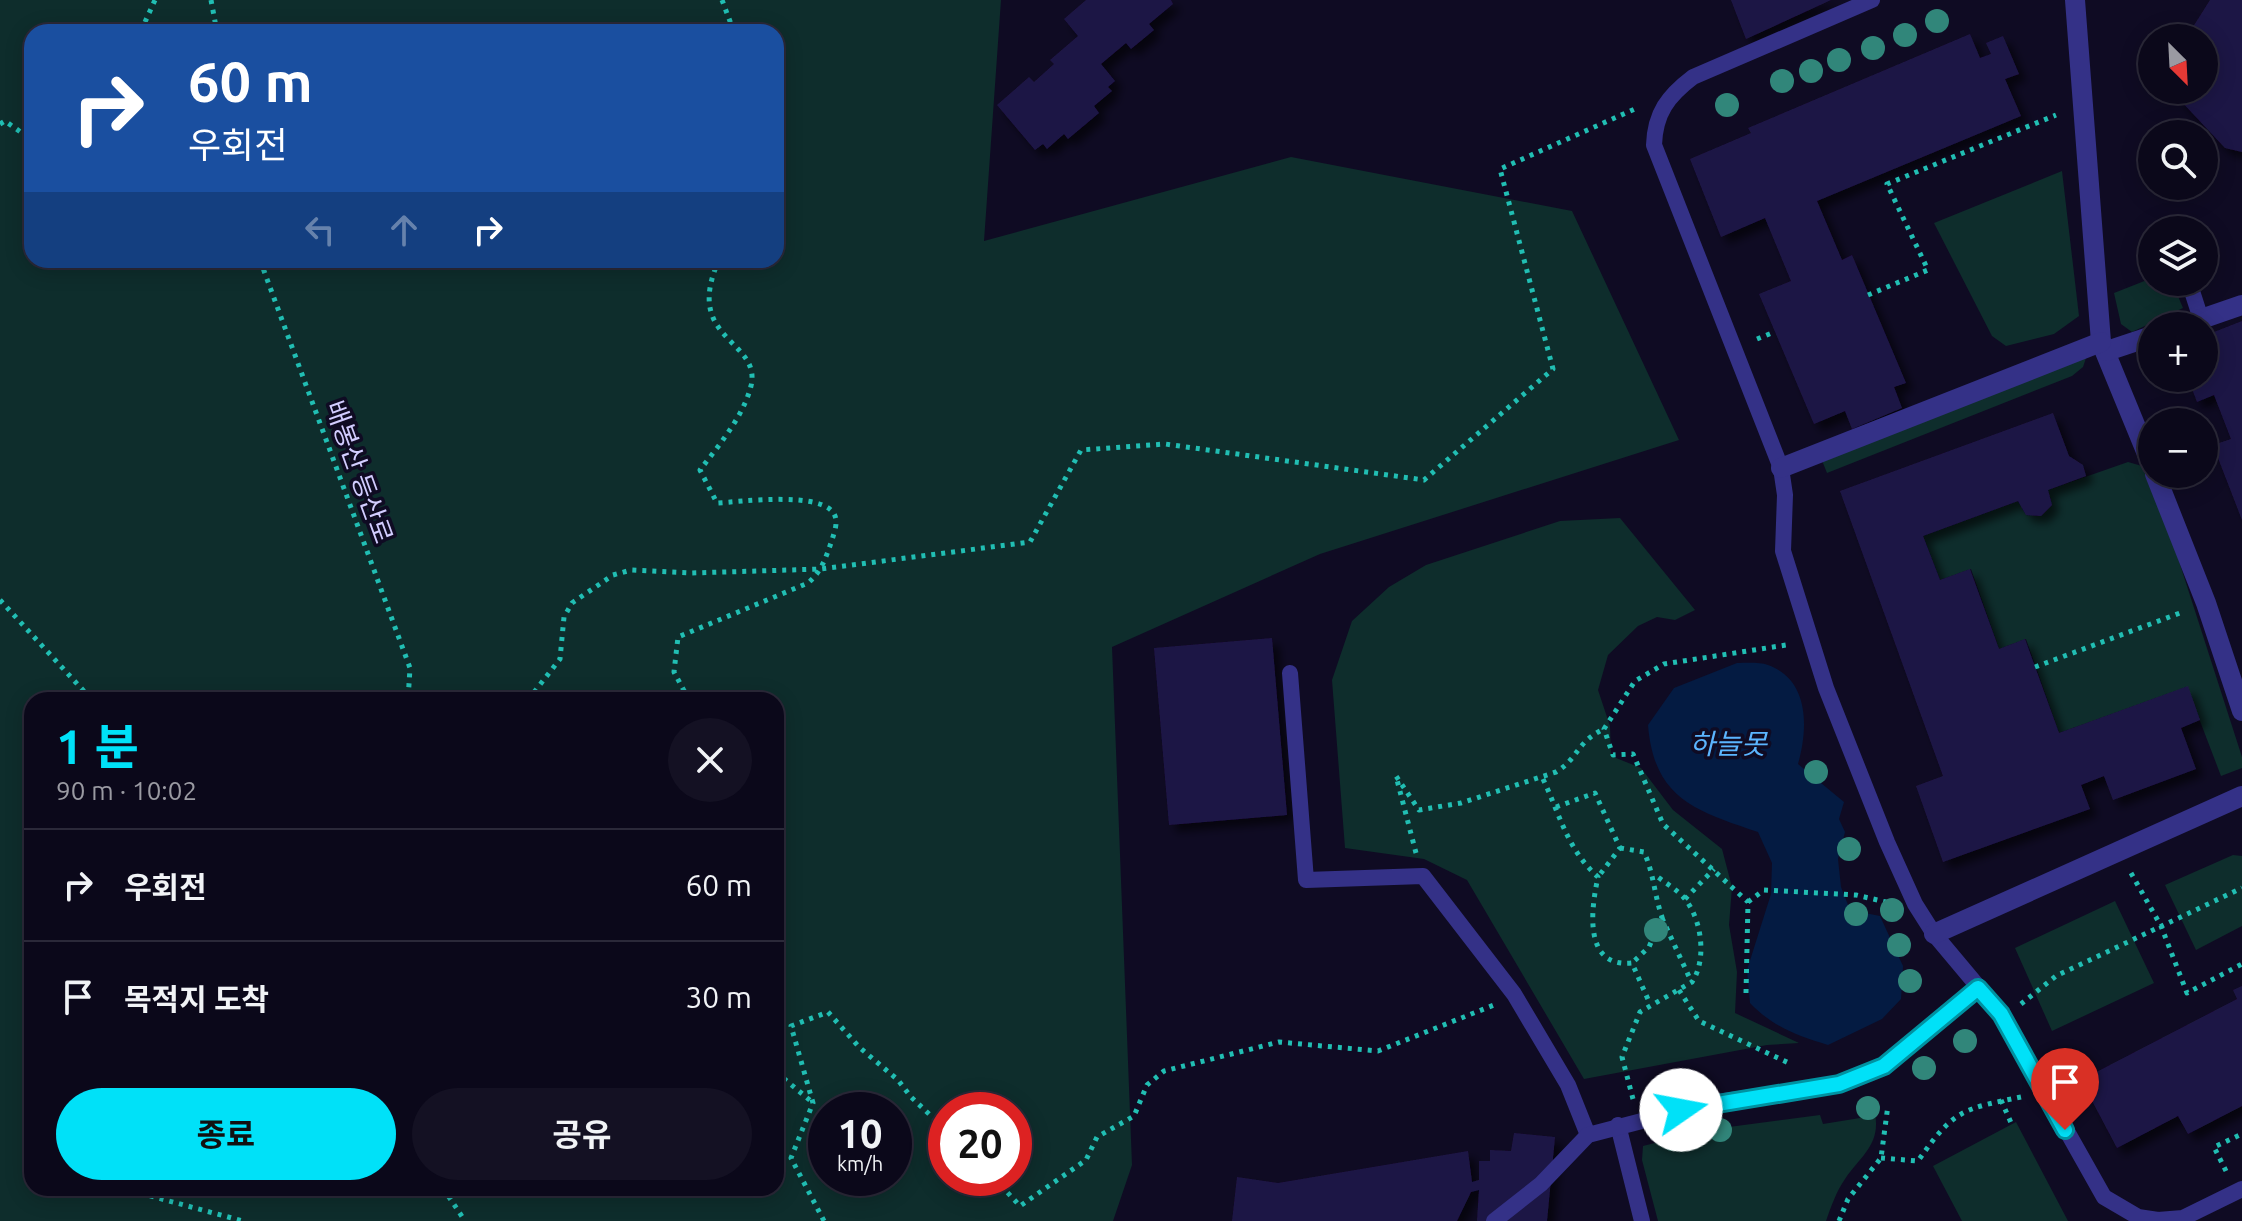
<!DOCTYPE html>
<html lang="ko">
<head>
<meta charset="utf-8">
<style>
  :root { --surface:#0b081a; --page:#141123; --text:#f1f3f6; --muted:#9a9aa2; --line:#2b2939; --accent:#00e1f8 }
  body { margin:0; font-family:Ubuntu,"Noto Sans KR",sans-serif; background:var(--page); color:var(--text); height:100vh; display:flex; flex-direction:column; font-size:30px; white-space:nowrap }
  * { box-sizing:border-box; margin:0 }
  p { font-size:26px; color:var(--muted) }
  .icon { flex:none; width:44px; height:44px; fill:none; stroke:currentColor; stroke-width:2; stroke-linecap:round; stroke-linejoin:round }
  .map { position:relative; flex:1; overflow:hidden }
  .sheet { position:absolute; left:24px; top:692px; width:760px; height:504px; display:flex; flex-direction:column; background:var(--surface); border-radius:24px; box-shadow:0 4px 20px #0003,0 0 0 2px var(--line) }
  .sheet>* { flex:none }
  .top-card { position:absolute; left:24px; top:24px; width:760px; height:244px; border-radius:24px; box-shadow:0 4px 20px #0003,0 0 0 2px var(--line); background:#1a4fa0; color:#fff; overflow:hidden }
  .needle { width:52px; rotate:156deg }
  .controls { position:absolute; left:2138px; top:24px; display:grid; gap:16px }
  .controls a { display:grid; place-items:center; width:80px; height:80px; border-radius:50%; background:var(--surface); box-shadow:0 4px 20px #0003,0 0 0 2px var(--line); font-size:40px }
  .speed { position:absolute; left:808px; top:1092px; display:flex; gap:16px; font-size:40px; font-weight:700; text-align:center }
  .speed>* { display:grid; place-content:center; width:104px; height:104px; border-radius:50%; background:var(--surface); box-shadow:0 4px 20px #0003,0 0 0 2px var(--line); line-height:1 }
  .speed small { font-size:20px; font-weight:400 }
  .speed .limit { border:12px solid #d22; background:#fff; color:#111 }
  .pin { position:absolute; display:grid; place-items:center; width:68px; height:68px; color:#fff; margin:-82px -34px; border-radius:50% 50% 50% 0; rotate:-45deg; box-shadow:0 0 8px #0007 }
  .pin .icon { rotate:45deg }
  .me { position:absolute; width:88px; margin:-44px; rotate:78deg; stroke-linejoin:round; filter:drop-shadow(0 0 6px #0008) }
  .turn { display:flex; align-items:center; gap:28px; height:168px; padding:0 32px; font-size:36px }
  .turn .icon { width:104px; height:104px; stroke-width:2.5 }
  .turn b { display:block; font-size:56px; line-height:68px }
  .lanes { display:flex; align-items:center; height:76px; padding:0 32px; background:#0003; justify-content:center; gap:40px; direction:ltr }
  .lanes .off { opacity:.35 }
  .round { display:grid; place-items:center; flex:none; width:84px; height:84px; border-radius:42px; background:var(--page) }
  .summary { display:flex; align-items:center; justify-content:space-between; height:136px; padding:0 32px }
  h1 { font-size:48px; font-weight:700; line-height:60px; color:var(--accent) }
  .primary-button { display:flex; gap:16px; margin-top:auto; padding:16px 32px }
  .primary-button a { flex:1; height:92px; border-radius:48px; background:var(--accent); color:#111; font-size:32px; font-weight:700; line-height:92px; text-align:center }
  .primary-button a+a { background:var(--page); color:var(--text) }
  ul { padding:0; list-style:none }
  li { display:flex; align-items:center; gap:24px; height:112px; padding:0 32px; border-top:2px solid var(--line) }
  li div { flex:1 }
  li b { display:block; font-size:30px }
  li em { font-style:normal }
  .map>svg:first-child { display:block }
</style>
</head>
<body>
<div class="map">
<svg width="2242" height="1221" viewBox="0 0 2242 1221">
  <defs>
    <filter id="shadow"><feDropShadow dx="7" dy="7" stdDeviation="4" flood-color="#0009"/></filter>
  </defs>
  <rect width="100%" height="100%" fill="#0f0b23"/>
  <g fill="#0e2d2c" fill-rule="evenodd">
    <path d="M0,0h1001l-17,241 307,-84 281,54 107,229 -359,114 -208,93 20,518 -19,56h-1113zM32,32h744v228h-744zM32,700h744v488h-744zM894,1110v68h-68v-68zM1014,1110v68h-68v-68z"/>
    <path d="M2062,171l17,145 -25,18 -48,12 -14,-10 -58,-113z"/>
    <path d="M2152,278v4h20l11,26 -51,24 -11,-8 -7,-31z"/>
    <path d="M2087,355l-4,12 -11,9 -245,97 -6,-15z"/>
    <path d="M2128,462l21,6 93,289v11l-21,8 -34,-89 -128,46 -33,-94 -27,10 -28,-80 -31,11 -17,-44 95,-35 8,14 15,1 11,-11 -4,-15z"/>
    <path d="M1620,518l75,92 -20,10 -18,-3 -19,9 -30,29 -10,35 12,36 1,30 30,12 32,42 49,39 10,38 -3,38 8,47 -2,41 64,30 -32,2 -183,34 -117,-199 -43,-21 -79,-11 -13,-168 20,-59 37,-34 37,-22 134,-44z"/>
    <path d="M2233,855l9,1v70l-46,24 -31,-65z"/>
    <path d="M2115,901l39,82 -102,48 -37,-83z"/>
    <path d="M1873,1105c11,38 -10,48 -28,74 -9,13 -14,28 -19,42h-168l-16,-61 1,-14 63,-16 114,-15 3,9 37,-6 3,-12z"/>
    <path d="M2016,1122l52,99h-106l-29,-55z"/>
  </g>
  <path fill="#041b42" d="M1737,663c9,0 23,-1 31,2 42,15 40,64 30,99l46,38 -5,17 6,13 -7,27 3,28 9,23 30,6 23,50 -2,33 -19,20 -54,26c-31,-9 -56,-19 -78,-42l-3,-33 24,-76 1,-31 -14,-31c-62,-21 -104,-33 -110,-107l26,-37z"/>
  <g fill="#1f1545" filter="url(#shadow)">
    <path d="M1086,0h85l2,4 -24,20 5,6 -23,19 -5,-6 -25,21 14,17 -7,6 4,4 -18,15 5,7 -31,26 -4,-5 -17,15 -4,-5 -8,6 -38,-45 32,-28 5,5 20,-18 -4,-4 28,-24 -14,-17z"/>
    <path d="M1731,0h100l-85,39z"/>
    <path d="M2210,0h32v152l-17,-4 -45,-48v-10h24v-52h-18z"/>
    <path d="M1970,34l10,24 11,-4 -5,-11 17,-7 16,38 -14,5 16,37 -204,85 25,59 10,-5 54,128 -12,4 8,21 -50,21 -7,-18 -31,13 -55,-130 32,-13 -26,-63 -44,19 -31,-78 61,-26 -3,-5z"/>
    <path d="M2242,321v199l-29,-75 18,-6 -17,-44 -17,7 -9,-24h16v-42z"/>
    <path d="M2053,413l16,43 14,9 3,11 -38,14 4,15 -11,11 -15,-1 -8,-14 -95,35 17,44 30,-11 29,80 26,-10 34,94 129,-47 12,34 -19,8 15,41 -83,31 -9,-24 -23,9 9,24 -147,53 -27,-76 27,-10 -103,-285z"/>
    <path d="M1272,638l15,177 -118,10 -15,-177z"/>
    <path d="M2242,986v120l-54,28 -10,-18 -61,32 -36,-68 156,-81 -4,-9z"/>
    <path d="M1514,1133l41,4 -8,84h-70l2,-31 -8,2 -14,29h-225l5,-44 41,6 190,-32 4,31 7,-2v-19h11v-11l21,1z"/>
  </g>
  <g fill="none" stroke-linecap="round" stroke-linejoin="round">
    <g stroke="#21beb3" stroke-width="5" stroke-dasharray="4 6" stroke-linecap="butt">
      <path d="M211,0l6,32"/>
      <path d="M722,0l12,32"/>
      <path d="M145,32v-10l10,-22"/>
      <path d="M0,124l5,-3 27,19"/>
      <path d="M260,260l150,408 -2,32"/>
      <path d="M1868,295l60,-25 -41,-86 169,-69"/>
      <path d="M1757,339l15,-6"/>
      <path d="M0,600l92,100"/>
      <path d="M2035,667l145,-54"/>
      <path d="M528,700l32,-41 4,-42 8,-14 41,-28 18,-5 61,3 129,-4 209,-27 51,-92 84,-6 259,36 129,-111 -53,-200 137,-61"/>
      <path d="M689,700l-15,-28 4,-35 130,-54c14,-12 18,-26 24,-43 2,-7 6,-17 3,-24 -9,-26 -96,-14 -118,-13l-17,-33c19,-25 43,-53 51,-84 11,-47 -69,-45 -32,-126"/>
      <path d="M1543,779c17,36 24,70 55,98 -7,32 -15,91 34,86l18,41"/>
      <path d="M1556,807l39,-14 25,55 -22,29"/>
      <path d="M1620,848l24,4c10,22 10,42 18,65l-13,30 -17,16"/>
      <path d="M1416,853l-20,-77 23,34 42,-7 95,-31c23,-14 20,-30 48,-43"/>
      <path d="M2131,873l30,53 26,67 55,-29"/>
      <path d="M1685,899l29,-30"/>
      <path d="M1748,902l16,-12 92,5 30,7"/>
      <path d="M1662,918l29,63"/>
      <path d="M1679,990l20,31 92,43"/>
      <path d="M1746,993l2,-91 -85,-78 -30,-70 -20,1 -9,-26 31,-48 29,-17 122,-19"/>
      <path d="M2021,1004l35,-28 186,-88"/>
      <path d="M776,1072l36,30"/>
      <path d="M1633,1099l-11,-42 18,-45 52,-30c15,-22 10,-62 -7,-83 -7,-9 -21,-17 -30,-24"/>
      <path d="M2001,1100l11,25"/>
      <path d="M1881,1158l37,3c36,-52 45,-52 103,-64"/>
      <path d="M2226,1171l-12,-24 28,-13"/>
      <path d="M994,1178l26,28 66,-46 11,-23 37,-21 13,-31 17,-14 115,-29 99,9 116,-46"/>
      <path d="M121,1188l122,33"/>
      <path d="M443,1188l22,33"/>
      <path d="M824,1221l-33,-63 22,-55 -22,-77 37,-14 31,35 39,33 13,17 35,33"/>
      <path d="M1839,1221l9,-22 33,-41 7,-53"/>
    </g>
    <g stroke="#343187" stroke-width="16">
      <path d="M1872,0l-179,77c-25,19 -38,36 -39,68l127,323 4,27 -2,56 43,137 61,154 28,62 19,30 67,80 103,183 34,20 20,3 25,-2 59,-29"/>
      <path d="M2189,282l12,37"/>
      <path d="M1290,673l16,207 117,-4 91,118 54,91 20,50"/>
      <path d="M1618,1125l24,96"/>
      <path d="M1494,1221l47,-37 47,-49 123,-32 128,-19 23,-8 22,-10 94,-78"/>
    </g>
    <g stroke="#343187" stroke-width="20">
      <path d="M2075,0l26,342 51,124"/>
      <path d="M2181,326l61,-21"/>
      <path d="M2107,351l45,-15"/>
      <path d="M1781,468l320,-126"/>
      <path d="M2155,474l51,129 36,108"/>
      <path d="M1934,934l308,-138"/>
    </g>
  </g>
  <g fill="#31867a">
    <circle cx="1937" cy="21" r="12"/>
    <circle cx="1905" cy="35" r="12"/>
    <circle cx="1873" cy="48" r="12"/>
    <circle cx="1839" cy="60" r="12"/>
    <circle cx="1811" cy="71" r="12"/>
    <circle cx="1782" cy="81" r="12"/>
    <circle cx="1727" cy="105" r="12"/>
    <circle cx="1816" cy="772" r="12"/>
    <circle cx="1849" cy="849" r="12"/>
    <circle cx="1892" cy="910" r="12"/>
    <circle cx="1856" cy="914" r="12"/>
    <circle cx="1656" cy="930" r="12"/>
    <circle cx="1899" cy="945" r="12"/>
    <circle cx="1910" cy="981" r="12"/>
    <circle cx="1965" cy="1041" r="12"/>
    <circle cx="1924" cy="1068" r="12"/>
    <circle cx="1868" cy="1108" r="12"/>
    <circle cx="1720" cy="1130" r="12"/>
    <circle cx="1673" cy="1139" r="12"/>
  </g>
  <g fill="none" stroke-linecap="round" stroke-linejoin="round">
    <g stroke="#0092a1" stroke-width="20">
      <path id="route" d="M1681,1110l158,-26 45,-18 94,-78 23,26 64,116"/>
    </g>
    <use href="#route" stroke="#00e1f8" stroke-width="14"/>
  </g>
  <g text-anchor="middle" stroke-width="7" stroke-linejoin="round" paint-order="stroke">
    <g font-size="26" fill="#d2cdff" stroke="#0f0b23">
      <text transform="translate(359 472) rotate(70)" y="9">배봉산 등산로</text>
    </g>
    <g font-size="28" font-style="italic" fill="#5bb5ff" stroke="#0f0b23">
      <text x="1728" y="754">하늘못</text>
    </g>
  </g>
</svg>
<div class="controls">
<a><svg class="needle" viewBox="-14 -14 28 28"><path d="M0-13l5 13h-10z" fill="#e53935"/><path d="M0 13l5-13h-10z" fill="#9a9aa2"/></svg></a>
<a><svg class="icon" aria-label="search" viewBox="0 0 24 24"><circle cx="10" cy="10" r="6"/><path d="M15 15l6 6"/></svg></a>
<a><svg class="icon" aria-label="layers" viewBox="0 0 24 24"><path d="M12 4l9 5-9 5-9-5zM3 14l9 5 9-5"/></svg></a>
<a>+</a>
<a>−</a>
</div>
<div class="speed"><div>10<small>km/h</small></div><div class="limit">20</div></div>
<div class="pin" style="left:2065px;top:1130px;background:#d93025"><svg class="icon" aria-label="arrive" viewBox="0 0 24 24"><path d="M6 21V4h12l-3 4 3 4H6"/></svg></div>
<svg class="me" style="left:1681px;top:1110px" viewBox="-20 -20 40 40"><circle r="19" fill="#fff"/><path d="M0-13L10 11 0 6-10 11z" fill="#00e1f8"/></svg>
<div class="top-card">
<div class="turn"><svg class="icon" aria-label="right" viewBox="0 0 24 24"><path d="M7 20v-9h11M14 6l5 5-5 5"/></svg><div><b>60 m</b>우회전</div></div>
<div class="lanes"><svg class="icon off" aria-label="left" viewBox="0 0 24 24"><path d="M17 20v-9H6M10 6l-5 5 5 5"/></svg><svg class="icon off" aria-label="ahead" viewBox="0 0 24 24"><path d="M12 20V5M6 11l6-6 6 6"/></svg><svg class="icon" aria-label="right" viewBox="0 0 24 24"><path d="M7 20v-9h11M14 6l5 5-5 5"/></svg></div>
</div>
<section class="sheet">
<div class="summary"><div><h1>1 분</h1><p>90 m · 10:02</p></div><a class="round"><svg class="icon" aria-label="close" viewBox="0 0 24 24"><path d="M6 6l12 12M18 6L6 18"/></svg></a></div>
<ul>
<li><svg class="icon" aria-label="right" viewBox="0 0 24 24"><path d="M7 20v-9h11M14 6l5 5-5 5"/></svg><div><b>우회전</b></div><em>60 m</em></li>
<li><svg class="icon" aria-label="arrive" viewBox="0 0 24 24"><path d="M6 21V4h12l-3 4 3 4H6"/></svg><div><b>목적지 도착</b></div><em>30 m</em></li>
</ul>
<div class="primary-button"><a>종료</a><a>공유</a></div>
</section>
</div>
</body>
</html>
